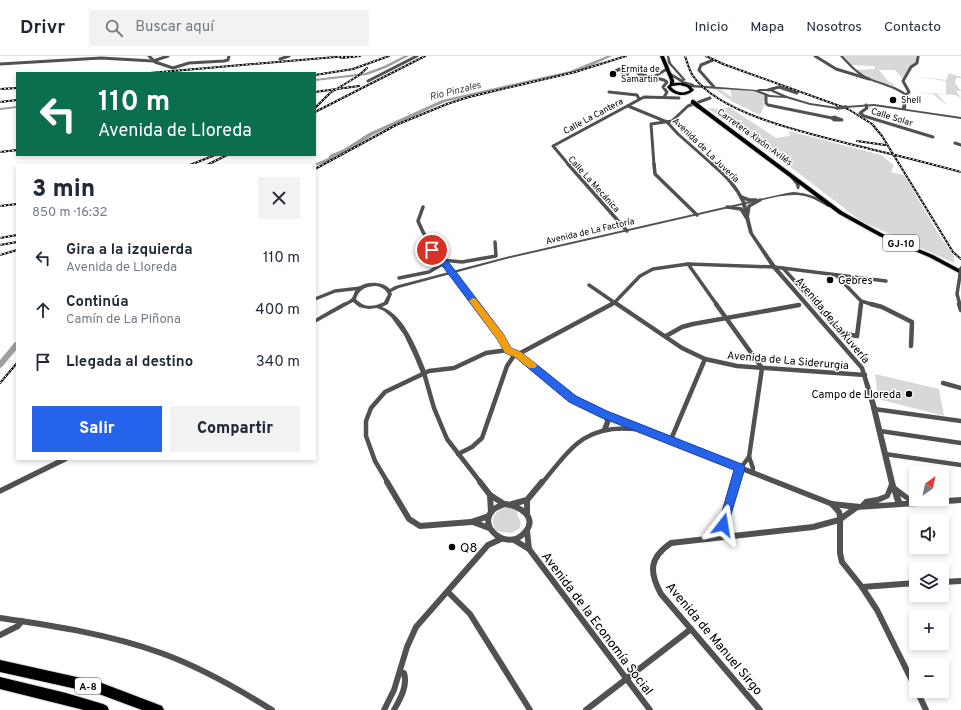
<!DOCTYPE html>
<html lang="es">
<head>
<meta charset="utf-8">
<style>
  :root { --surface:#fff; --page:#f2f2f3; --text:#1f2937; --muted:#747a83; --line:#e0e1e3; --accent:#2563eb }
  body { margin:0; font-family:Overpass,sans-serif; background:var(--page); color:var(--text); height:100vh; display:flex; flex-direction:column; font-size:15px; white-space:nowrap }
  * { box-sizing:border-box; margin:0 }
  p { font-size:13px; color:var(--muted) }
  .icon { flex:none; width:22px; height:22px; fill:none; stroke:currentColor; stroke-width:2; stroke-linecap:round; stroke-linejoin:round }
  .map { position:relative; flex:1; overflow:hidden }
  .panel { position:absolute; left:16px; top:108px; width:300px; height:296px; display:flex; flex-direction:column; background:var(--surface); border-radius:0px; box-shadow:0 2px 6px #0003 }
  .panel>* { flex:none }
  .top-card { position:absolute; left:16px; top:16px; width:300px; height:84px; border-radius:0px; box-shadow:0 2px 6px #0003; background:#0b6e4f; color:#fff; overflow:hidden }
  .needle { width:26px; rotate:33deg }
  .controls { position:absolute; left:909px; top:410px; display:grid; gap:8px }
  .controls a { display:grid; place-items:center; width:40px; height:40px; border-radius:0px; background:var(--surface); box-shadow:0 2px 6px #0003; font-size:20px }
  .pin { position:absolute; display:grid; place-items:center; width:34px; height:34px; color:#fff; margin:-17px; border:2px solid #fff; border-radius:50%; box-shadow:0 1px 4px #0007 }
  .me { position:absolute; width:44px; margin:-22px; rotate:14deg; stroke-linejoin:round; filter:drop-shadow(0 0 3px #0008) }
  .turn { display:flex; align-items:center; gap:14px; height:84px; padding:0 16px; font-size:18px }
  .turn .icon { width:52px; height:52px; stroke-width:2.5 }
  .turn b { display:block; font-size:28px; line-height:34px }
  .round { display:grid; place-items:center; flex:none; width:42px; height:42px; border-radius:0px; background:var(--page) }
  .headline { display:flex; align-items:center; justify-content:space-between; height:68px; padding:0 16px }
  h1 { font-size:24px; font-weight:800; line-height:30px }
  .button { display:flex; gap:8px; margin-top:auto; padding:8px 16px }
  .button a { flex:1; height:46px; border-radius:0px; background:var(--accent); color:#fff; font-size:16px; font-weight:800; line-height:46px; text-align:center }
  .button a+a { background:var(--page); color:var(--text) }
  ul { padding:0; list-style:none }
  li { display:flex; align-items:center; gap:12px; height:52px; padding:0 16px }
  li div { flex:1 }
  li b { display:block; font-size:15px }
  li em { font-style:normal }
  header { display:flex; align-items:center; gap:24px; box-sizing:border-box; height:56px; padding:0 20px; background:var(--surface); border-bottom:1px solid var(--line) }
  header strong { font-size:19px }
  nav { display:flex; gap:22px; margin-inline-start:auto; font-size:14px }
  .search { width:280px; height:36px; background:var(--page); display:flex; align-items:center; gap:10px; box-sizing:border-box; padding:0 14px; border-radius:0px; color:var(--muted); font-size:15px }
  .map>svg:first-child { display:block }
</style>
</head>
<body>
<header>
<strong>Drivr</strong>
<div class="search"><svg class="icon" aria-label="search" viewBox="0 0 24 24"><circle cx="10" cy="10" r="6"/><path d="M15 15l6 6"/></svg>Buscar aquí</div>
<nav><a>Inicio</a><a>Mapa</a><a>Nosotros</a><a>Contacto</a></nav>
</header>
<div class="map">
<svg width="961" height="654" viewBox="0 0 961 654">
  <rect width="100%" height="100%" fill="#fff"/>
  <g fill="#d8d8d8">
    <path d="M843,0h73l1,6 -15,16 -7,-8h-16l9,11 7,4 -2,1 -22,-7 -14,-9 18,-1 -1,-3 -23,-1z"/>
    <path d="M949,17l12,4v1h-5l-1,5 6,8h-5l5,7 -6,-3 -18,-1 9,10h-1l-12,-10 -22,-2 35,2v-13l-34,-5 34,4z"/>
    <path d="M713,32h6l13,9 -2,-8 27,2 8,5 -2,7 2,1 -5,11 -27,-13z"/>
    <path d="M729,51l47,31 14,-2 -1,-5 92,24 13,10 -3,7 13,3 37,63 13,18v7l-93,-42 -107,-82 -47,-31 14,1z"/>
    <path d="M875,318l64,15 5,27 -66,-17z"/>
    <path d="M509,451l9,3 -1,4 4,9 -2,6 -8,4 -15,-2c-7,-13 -2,-21 13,-24z"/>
  </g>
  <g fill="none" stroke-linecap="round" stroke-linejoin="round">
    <g fill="#9f9f9f" fill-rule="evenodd">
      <path d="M404,0h5l-23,12 -19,7 -52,6v-2l50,-6 19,-7z"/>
      <path d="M607,0h5l-23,11 -17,6 -127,29 -72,33 -25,16 -14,6 -2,3 -17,6v-1h-3l16,-7 2,-3 14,-6 25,-16 73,-33 128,-29z"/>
      <path d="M17,50v2l-17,2v-2z"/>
      <path d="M15,286h2v7l-15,18 -2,1v-8z"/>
    </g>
    <g stroke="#dbdbdb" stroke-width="2">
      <g id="trunk">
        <path d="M660,0h4l10,24v3c8,-1 15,0 20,7 -8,8 -21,6 -27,-3l3,-3v-4zM680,29l7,2 3,3c-6,4 -14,3 -19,-3l1,-1z"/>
        <path d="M696,49h4l143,107 40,22 50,21 28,15v4l-32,-17 -50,-21 -40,-22 -143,-107z"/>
      </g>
    </g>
    <g stroke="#dbdbdb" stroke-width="2">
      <g id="motorway">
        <path d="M0,604l99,22 63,24 2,4h-22l-43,-16 -99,-22z"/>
        <path d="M0,621l66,16 37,11 4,2 2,4h-25l-84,-21z"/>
      </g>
    </g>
    <g stroke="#515151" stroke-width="3">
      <path d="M149,0l6,6 18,6 16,-5 35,-2 4,-1 1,-4"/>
      <path d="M815,0l21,13 33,10"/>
      <path d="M280,3l9,-3"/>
      <path d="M713,4l-12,5 -2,5 15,17"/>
      <path d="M0,8l101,-6 52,3 15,-5"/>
      <path d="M613,16l7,-3 4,6h3l2,-7h3l7,6 25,6 3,2 -4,5 4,5 -3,5"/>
      <path d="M655,20l12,-7"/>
      <path d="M368,25l49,-25"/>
      <path d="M768,34l11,-3 18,6"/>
      <path d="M609,36l28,3 2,4"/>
      <path d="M766,39v8l2,2 64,13"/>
      <path d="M906,39l3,-3 -6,-11 8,-14 6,-4 1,-6"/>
      <path d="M866,49l1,3 -7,5 4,3 69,21"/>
      <path d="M628,50l39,16 11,12 35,31"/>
      <path d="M834,61l8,3h-8l-2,-2z"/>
      <path d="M955,87l6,2"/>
      <path d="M569,109l-16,-19 91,-49 35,1"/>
      <path d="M654,109l-3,-41 21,-3 16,-15 22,-8"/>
    </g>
    <g stroke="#515151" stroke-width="3.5">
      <path d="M568,108l59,67"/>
      <path d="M654,108l1,10 42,41"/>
      <path d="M712,108c14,12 24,22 32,39"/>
      <path d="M741,141l8,3h7"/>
      <path d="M423,151l-5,14c7,17 16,32 29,45"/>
      <path d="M727,151l14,2 5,8"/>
      <path d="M747,162l2,-12 11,-6"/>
      <path d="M441,204l21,2 34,-6 -1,-14"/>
      <path d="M688,208l29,41"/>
      <path d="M783,212l33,37"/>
      <path d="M836,219l25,26v4"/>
      <path d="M399,222l30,-6 15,-9"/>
      <path d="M456,222l20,27"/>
      <path d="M589,229l29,20"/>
      <path d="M315,243l20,-8 26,-3"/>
      <path d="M861,245l13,4"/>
      <path d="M610,249l5,-3 25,-26 13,-7 35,-5 86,3 112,14"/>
      <path d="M960,249l-3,-11 3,-19"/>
    </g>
    <g stroke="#515151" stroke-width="4.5">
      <path d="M476,248l25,33 7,13"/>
      <path d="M617,248l65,44 23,11 32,7 128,9"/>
      <path d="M716,248l46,64 -13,89"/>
      <path d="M815,248l26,29 16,3 4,-32"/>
      <path d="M871,248l11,3 30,15 -1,24"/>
      <path d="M959,248l2,6"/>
      <path d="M666,280l16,-9 11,-3 106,-19"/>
      <path d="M424,317l10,35 13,31 34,44"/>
      <path d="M943,327l18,5"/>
      <path d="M874,353l87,12"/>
      <path d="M880,375l81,12"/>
      <path d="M672,381l33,-78"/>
      <path d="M458,398l14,-7 10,-9 25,-72 6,-9 99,-53"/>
      <path d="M885,398l76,11"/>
      <path d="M749,401l4,11 -1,5"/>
      <path d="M388,427l-13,-22 -9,-25v-15l5,-13 14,-16 44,-21 25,-3 32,-15 22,-3 10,4 60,49 69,28"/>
      <path d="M542,427c29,-35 43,-59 93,-54"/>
      <path d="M735,427l4,-13 10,-13"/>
    </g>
    <g stroke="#515151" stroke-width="6">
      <path d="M387,426l22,37 11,7 51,-4 18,-6"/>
      <path d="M480,426l10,13 14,9"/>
      <path d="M490,439l1,17"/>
      <path d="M527,444v14"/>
      <path d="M504,448c13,1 34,12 22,27 -18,23 -50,-5 -33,-21 3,-3 8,-4 11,-6z"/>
      <path d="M512,448l15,-4 15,-18"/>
      <path d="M832,448l7,8 1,4v37l2,9 20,25 15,23 39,79"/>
      <path d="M473,466l16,6"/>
      <path d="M527,475l2,18"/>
      <path d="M723,481l2,-21 10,-34"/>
      <path d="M514,484l15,9 121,161"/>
      <path d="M942,526l19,-1"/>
      <path d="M862,531l54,-4"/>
      <path d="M448,536l22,22 60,96"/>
      <path d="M0,562c54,8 109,16 161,35 39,14 76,35 111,57"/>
      <path d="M0,579l18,-9 4,-5"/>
      <path d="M917,635l9,19"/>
      <path d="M384,654l10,-20 13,-43 9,-20 72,-82 13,-6"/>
      <path d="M394,654c6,-11 14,-24 10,-37h-4"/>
      <path d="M586,654l105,-81"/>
      <path d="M760,654l-99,-116c-12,-22 -12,-36 10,-51l142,-16 26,-7 18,-13"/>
    </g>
    <g fill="#515151" fill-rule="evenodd">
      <path d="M667,0h2l2,7 15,17 -3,1 11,3v1l63,5 2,-1h12l16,7 23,7 27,4 2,1 -2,1 -27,-4 -24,-7 -17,-1 -15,-6 -67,-4v-2h3l-8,-2 -14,-9 3,-1 12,7 -15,-17zM760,35h10l11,5 -11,-1z"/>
      <path d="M840,0h3c8,9 18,19 29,23 13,5 24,7 35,15l-1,15 55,8v2l-87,-13 -29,2v-2h1l28,-2 28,4 2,-13c-11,-8 -23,-10 -35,-15 -12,-5 -21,-15 -29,-24z"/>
      <path d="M791,120h2l7,9 -1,4h-2l-1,-4 -6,-8z"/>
      <path d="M793,136c14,1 27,5 38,14l-2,1h-1c-7,-4 -13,-8 -20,-10 -18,-6 -43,3 -62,7l7,29 23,33 88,101 12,37 20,82 13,10 7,1v2h3v1l42,-3v6l-104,7 -25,-3 -187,-74 -1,-2 1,-2h4l183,72 28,3 5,-5 12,-2 8,-3 4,-10 -19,-80 -10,-35 -88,-101 -23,-35 -7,-28 -236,54 -107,29 -8,4 1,2 -4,10 -6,3c23,8 36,45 45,66l-3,2 -3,-2 -7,-17 -10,-21 -13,-18 -7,-6 -7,-3 -8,1 -6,-1 -4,-1 -6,-5 -38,21v-4c9,-5 18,-11 28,-16 2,-1 6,-2 8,-4 3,-3 3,-8 6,-11 9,-7 25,-7 33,1l5,-3 111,-29 236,-54 2,-1h2l41,-9zM376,230c6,1 9,3 12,8l-4,8c-10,5 -20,6 -28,-3 3,-10 11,-13 20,-13zM892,436l3,10 -17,1 11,-5zM900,440l7,5h-5z"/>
      <path d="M602,356h4l5,9 -4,10h-4l-1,-2 3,-8 -4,-7z"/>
      <path d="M59,403h9l-1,2 -67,33v-6z"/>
    </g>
    <use href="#trunk" fill="#000" fill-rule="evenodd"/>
    <use href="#motorway" fill="#000" fill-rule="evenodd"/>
    <g stroke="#000" stroke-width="2">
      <g id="rail">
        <path d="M685,0c2,6 4,14 8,20 28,41 130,61 177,73 30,7 61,15 91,23"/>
        <path d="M706,0l17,8 125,45 24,15 10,12 71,116 8,7"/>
        <path d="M341,2l19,-2"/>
        <path d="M150,17l197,-17"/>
        <path d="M315,19l38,-6 36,-13"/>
        <path d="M0,33l17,-1"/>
        <path d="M315,36l44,-6"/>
        <path d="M0,46l17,-2"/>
        <path d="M315,52l15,-15 28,-17 9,-8"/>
        <path d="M315,56l110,-56"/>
        <path d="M857,85l28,4"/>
        <path d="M0,96l17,-2"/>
        <path d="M190,109l25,-10"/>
        <path d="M207,109l20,-10"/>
        <path d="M315,113l81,-44 51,-21 22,-7 106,-25 51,-16"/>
        <path d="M0,150l17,-2"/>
        <path d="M0,182l17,-3"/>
        <path d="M0,189l17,-3"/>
        <path d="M0,199l17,-5"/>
        <path d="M0,327l17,-20"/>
      </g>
    </g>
    <use href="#rail" stroke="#fff" stroke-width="1" stroke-dasharray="2" stroke-linecap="butt"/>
    <g stroke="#dbdbdb" stroke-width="5.5" stroke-linecap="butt">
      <path id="trunk-bridge" d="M693,46l5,4"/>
    </g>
    <g stroke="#515151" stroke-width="3.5">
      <path d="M447,210l9,12"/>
      <path d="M960,219l1,-7"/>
    </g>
    <path stroke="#515151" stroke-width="3.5" d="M837,52l9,-1"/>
    <use href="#trunk-bridge" stroke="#000" stroke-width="4.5"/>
  </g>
  <path fill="#2563eb" stroke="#184099" d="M429,192h6l15,16 54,71 7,13 10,4 55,44 31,15 137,54 1,3 -18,60 -4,2 -3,-2 -2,-3 16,-55 -134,-53 -31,-15 -54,-45 -10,-4 -8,-14 -53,-71 -15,-16z"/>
  <path fill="#f59e0b" d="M473,242l3,1 28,36 7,13 10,4 14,11 2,3 -2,2h-6l-14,-11 -10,-4 -8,-14 -28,-38z"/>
  <g fill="#000" stroke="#fff" stroke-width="1.5">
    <circle cx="613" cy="18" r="4"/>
    <circle cx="893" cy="44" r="4"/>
    <circle cx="830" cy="224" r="4"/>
    <circle cx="909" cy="338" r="4"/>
    <circle cx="452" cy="491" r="4"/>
  </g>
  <g text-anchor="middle" stroke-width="3" stroke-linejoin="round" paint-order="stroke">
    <g font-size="9" fill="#000" stroke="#fff" text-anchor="start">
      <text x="621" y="16">Ermita de<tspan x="621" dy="10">Samartin</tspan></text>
      <text x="901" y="47">Shell</text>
    </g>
    <g font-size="9" fill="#000" stroke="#fff">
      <text transform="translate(593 60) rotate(-28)" y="3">Calle La Cantera</text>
      <text transform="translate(892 61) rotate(17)" y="3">Calle Solar</text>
      <text transform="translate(755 81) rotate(36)" y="3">Carretera Xixón-Avilés</text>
      <text transform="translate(706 94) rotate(44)" y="3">Avenida de La Juvería</text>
      <text transform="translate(594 128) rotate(48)" y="3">Calle La Mecánica</text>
      <text transform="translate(590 175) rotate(-13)" y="3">Avenida de La Factoría</text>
    </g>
    <g font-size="10" font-style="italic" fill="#404040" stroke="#fff">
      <text transform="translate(455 34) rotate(-14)" y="4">Rio Pinzales</text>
    </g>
    <g fill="#fff" stroke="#4c4c4c" stroke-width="1">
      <rect x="883" y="179" width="36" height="16" rx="3"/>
      <rect x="75" y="622" width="26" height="16" rx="3"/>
    </g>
    <g font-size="10" font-weight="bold" fill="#000">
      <text x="901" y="191">GJ-10</text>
      <text x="88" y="634">A-8</text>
    </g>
    <g font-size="11" fill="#000" stroke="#fff" text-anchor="start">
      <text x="838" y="228">Gebres</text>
      <text x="901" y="342" text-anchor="end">Campo de Lloreda</text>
    </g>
    <g font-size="11" fill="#000" stroke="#fff">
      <text transform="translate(833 264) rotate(50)" y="4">Avenida de La Xuvería</text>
      <text transform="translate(788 304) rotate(5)" y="4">Avenida de La Siderurgia</text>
    </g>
    <g font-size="13" fill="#000" stroke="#fff" text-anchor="start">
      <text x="460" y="496">Q8</text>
    </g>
    <g font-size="13" fill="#000" stroke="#fff">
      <text transform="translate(598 567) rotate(53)" y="5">Avenida de la Economía Social</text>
      <text transform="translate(715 582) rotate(50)" y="5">Avenida de Manuel Sirgo</text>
    </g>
  </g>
</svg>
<div class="controls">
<a><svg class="needle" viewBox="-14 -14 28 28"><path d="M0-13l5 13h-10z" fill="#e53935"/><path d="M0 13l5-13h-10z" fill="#747a83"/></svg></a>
<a><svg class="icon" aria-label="sound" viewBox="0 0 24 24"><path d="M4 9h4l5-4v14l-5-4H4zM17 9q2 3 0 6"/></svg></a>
<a><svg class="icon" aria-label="layers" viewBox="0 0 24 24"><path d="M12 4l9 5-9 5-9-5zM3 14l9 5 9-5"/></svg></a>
<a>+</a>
<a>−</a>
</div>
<div class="pin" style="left:432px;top:194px;background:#d93025"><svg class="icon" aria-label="arrive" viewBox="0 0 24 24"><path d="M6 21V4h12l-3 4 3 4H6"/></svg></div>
<svg class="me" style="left:723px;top:469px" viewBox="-20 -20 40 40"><path d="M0-17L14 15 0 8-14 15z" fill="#2563eb" stroke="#fff" stroke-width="4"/></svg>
<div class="top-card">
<div class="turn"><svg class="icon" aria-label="left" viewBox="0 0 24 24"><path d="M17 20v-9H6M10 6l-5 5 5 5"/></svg><div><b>110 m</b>Avenida de Lloreda</div></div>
</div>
<section class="panel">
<div class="headline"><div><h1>3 min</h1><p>850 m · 16:32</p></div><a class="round"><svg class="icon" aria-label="close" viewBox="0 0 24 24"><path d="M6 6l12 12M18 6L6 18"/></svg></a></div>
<ul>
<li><svg class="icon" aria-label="left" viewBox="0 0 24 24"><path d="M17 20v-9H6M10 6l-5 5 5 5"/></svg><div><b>Gira a la izquierda</b><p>Avenida de Lloreda</p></div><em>110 m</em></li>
<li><svg class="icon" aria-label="ahead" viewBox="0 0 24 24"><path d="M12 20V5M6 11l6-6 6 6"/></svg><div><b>Continúa</b><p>Camín de La Piñona</p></div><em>400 m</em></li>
<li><svg class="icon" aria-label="arrive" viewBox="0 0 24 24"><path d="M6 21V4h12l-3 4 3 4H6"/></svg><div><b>Llegada al destino</b></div><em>340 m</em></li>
</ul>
<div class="button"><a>Salir</a><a>Compartir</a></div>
</section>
</div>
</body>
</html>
